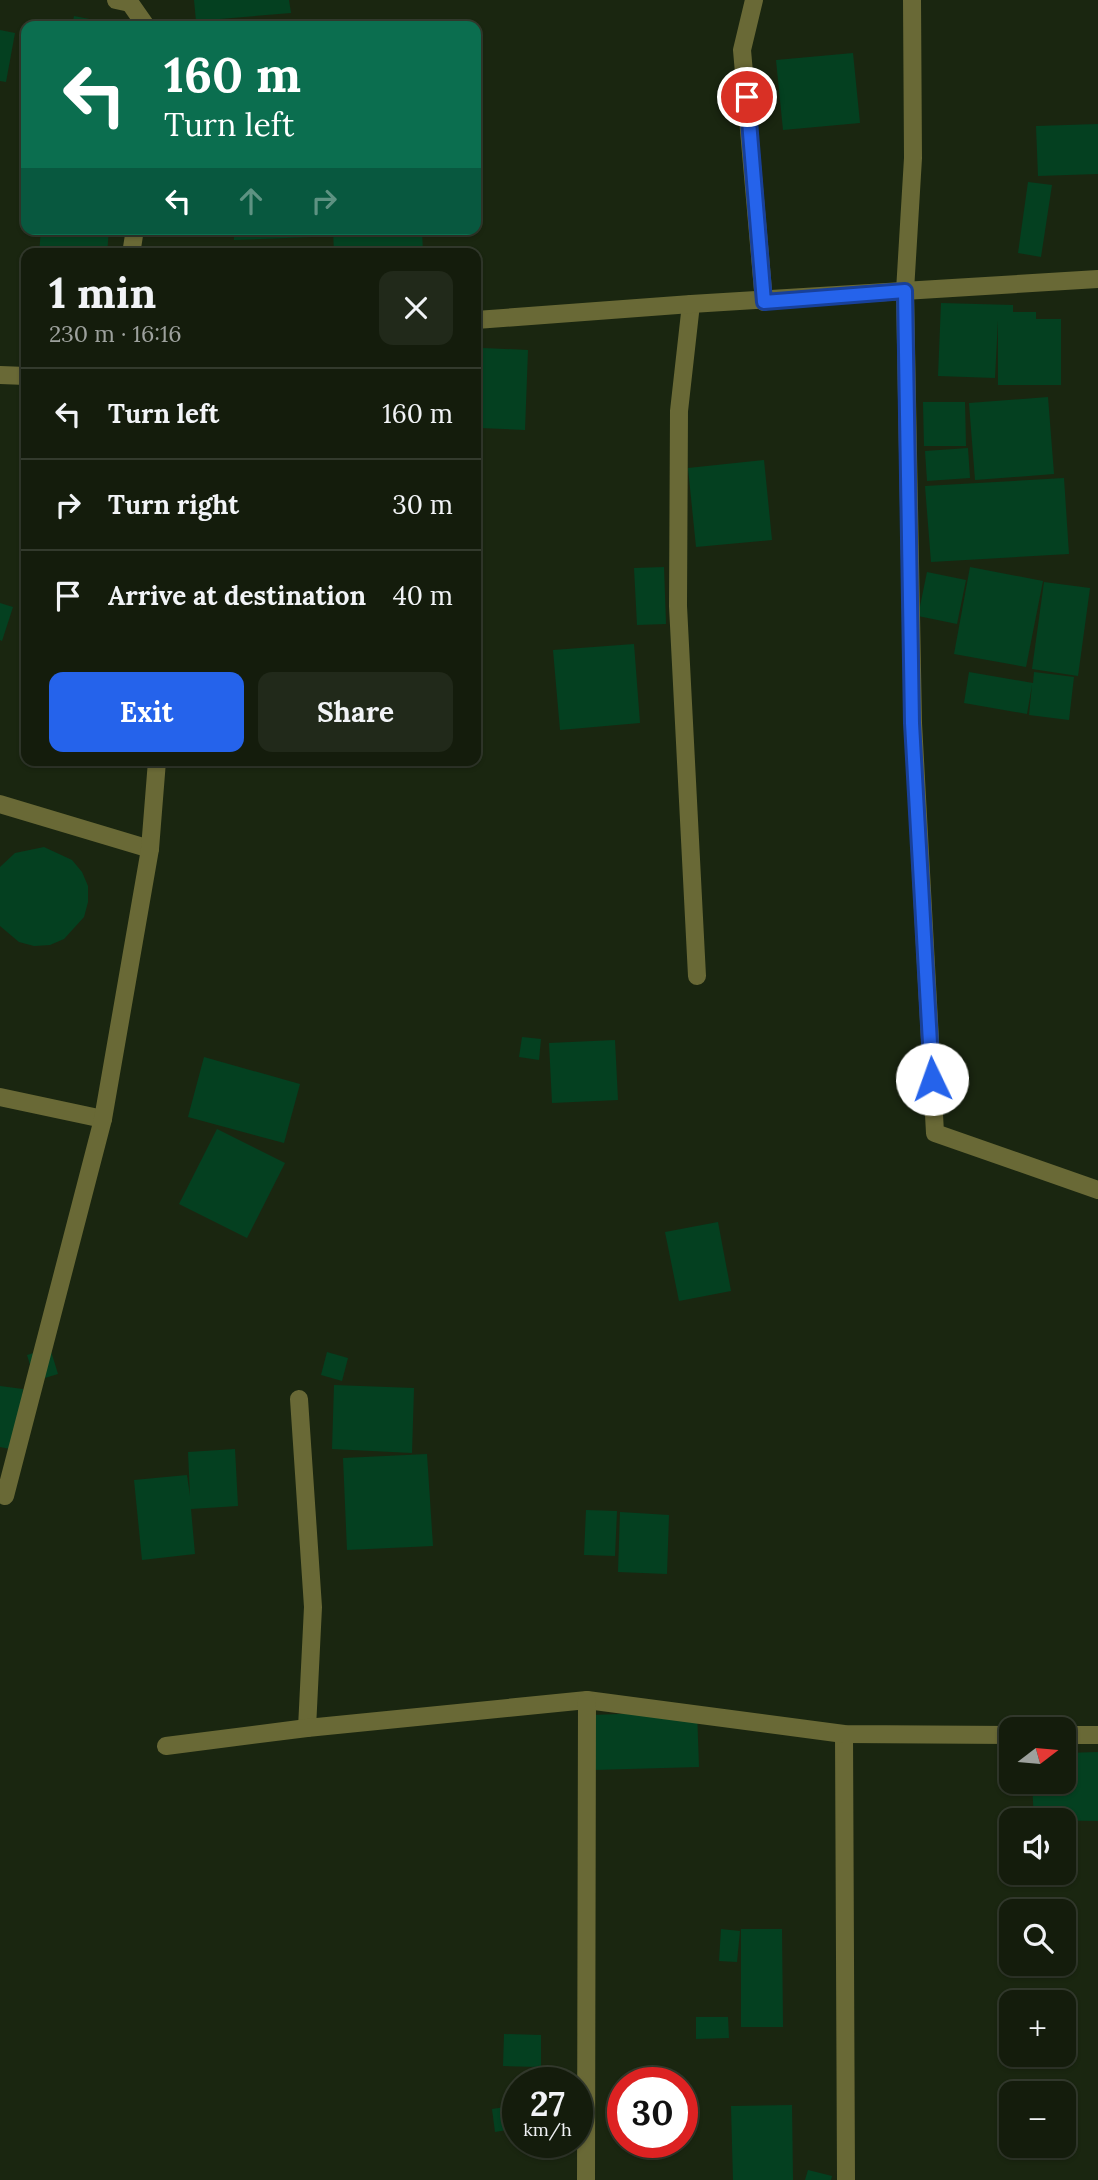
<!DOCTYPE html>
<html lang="en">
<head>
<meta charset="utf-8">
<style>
  :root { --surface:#141c0c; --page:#21291a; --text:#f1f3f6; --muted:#9da19d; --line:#333a2d; --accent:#2563eb }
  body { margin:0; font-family:Lora,serif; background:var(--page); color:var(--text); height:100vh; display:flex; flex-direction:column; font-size:26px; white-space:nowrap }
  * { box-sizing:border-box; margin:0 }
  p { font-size:23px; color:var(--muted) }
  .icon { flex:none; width:38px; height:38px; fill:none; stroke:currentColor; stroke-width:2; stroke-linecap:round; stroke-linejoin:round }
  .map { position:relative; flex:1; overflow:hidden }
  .side { position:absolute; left:21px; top:248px; width:460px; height:518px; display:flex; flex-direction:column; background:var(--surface); border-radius:14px; box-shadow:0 2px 5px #0004,0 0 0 2px var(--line) }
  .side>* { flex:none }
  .banner { position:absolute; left:21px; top:21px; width:460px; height:214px; border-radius:14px; box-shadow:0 2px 5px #0004,0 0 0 2px var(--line); background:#0b6e4f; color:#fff; overflow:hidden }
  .needle { width:46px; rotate:74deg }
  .tools { position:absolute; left:999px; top:1717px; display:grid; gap:14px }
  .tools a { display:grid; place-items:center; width:77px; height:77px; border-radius:14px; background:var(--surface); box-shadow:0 2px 5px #0004,0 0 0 2px var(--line); font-size:35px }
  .speed { position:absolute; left:502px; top:2067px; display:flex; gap:14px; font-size:35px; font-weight:700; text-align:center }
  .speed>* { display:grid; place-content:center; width:91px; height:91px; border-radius:50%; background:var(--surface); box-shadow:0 2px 5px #0004,0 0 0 2px var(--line); line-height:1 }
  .speed small { font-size:18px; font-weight:400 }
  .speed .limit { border:10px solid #d22; background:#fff; color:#111 }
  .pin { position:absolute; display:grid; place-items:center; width:60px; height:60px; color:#fff; margin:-30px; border:4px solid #fff; border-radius:50%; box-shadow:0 2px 7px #0007 }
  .me { position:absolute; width:77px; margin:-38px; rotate:357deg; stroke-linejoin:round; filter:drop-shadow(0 0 5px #0008) }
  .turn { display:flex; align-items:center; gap:24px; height:147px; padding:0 28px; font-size:32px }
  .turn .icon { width:91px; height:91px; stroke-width:2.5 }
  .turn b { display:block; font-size:49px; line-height:60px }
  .lanes { display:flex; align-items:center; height:66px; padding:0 28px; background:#0003; justify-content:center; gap:35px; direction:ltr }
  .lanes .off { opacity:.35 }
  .round { display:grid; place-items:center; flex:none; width:74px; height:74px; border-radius:14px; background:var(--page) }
  .headline { display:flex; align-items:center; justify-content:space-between; height:119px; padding:0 28px }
  h1 { font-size:42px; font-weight:700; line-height:52px }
  .button { display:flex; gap:14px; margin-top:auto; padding:14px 28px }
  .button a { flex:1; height:80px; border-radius:14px; background:var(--accent); color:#fff; font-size:28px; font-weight:700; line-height:80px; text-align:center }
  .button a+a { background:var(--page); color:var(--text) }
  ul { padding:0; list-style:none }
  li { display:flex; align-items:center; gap:21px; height:91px; padding:0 28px; border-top:2px solid var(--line) }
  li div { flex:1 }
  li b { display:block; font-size:26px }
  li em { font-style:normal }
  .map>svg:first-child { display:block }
</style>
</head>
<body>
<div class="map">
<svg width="1098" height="2180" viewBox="0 0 1098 2180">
  <rect width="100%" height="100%" fill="#1a2610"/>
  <g fill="#044020">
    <path d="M194,0h95l2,13 -95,8z"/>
    <path d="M74,16l46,9v1h-48z"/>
    <path d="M0,30l15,3 -9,49 -6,-1z"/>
    <path d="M853,53l7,70 -77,7 -7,-70z"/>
    <path d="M24,124h2v35h-5z"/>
    <path d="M1098,124v50l-60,2 -2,-50z"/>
    <path d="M1028,182l24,3 -11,72 -23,-4z"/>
    <path d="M41,229h68l-2,25h-68z"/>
    <path d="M234,229h79v8l-79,3z"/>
    <path d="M333,229h89l1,25h-89z"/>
    <path d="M941,303l72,2v7h23v7h25v66h-63v-65l-3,58 -57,-2z"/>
    <path d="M483,348l45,2 -3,80 -45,-2z"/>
    <path d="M1048,397l6,77 -79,6 -6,-77z"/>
    <path d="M923,402h42l1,44h-42z"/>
    <path d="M968,448l2,30 -43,3 -2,-30z"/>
    <path d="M764,460l8,80 -76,7 -8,-79z"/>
    <path d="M1064,478l5,76 -138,8 -6,-76z"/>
    <path d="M664,567l2,57 -29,1 -3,-57z"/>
    <path d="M970,567l73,14 -17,86 -72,-13z"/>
    <path d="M927,572l39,8 -9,44 -39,-8z"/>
    <rect x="19" y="574" width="7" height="64"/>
    <path d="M1044,582l46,6 -12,88 -46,-7z"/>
    <path d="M0,603l13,4 -11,34 -2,-1z"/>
    <path d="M634,644l6,79 -80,7 -7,-80z"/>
    <path d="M969,672l64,11 1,-11 40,5 -5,43 -40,-5 3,-30 -5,29 -63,-11z"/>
    <path d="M44,847l28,13 10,12 6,14v16l-4,15 -20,22 -14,6 -16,1 -15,-4 -19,-16v-59l15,-14z"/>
    <path d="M522,1037l19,2 -2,21 -20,-3z"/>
    <path d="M615,1040l3,60 -66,3 -3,-60z"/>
    <path d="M204,1057l96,27 -16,59 -96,-26z"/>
    <path d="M217,1129l68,34 -38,75 -68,-34z"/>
    <path d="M718,1222l13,69 -52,10 -14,-69z"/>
    <path d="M50,1348l8,26 -23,7 -8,-26z"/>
    <path d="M327,1352l21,6 -6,23 -21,-6z"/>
    <path d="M334,1385l80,3 -2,65 -80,-4z"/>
    <path d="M0,1386l23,3 -8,61 -15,-3z"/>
    <path d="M235,1449l3,57 -47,3 4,45 -53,6 -8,-80 53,-5 3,21 -2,-44z"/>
    <path d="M427,1454l6,92 -86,4 -4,-92z"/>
    <path d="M586,1510l31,1 -2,45 -31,-1z"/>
    <path d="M620,1512l49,3 -2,59 -49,-2z"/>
    <path d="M697,1711l2,56 -106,3 -1,-55z"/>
    <path d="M1098,1752v69l-64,-1 -2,-38h32v-29z"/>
    <path d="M721,1929l19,2 -3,31 -18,-1z"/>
    <path d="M741,1929h41l1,98h-42z"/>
    <path d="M696,2017h32l1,21 -33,1z"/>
    <path d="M504,2034l37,1v32l-38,-1z"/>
    <path d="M518,2105v23l-23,4 -3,-23z"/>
    <path d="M792,2105l1,75h-60l-2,-74z"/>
    <path d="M808,2170l24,6 -1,4h-26z"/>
  </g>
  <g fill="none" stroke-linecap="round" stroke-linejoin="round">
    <g stroke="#696936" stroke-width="18">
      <path d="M116,0l14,3 16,23"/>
      <path d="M754,0l-12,50 22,252"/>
      <path d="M912,0l1,158 -8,133 8,432 22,410 163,57"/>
      <path d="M131,254l4,-25"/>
      <path d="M691,304l-12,107 -1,195 19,370"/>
      <path d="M476,320l215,-16 407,-25"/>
      <path d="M0,375l26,1"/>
      <path d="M0,804l150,45"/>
      <path d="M0,1097l103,22"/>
      <path d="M299,1399l14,208 -6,121"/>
      <path d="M5,1496l98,-377 47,-270 7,-88"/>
      <path d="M844,1734l2,446"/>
      <path d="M1064,1735h34"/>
      <path d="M166,1746l141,-18 280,-28 257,34 168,1"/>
      <path d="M586,2180l1,-480"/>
    </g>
  </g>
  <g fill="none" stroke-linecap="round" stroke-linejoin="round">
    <g stroke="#184099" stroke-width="18">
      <path id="route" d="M747,97l17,205 141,-11 7,432 20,356"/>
    </g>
    <use href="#route" stroke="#2563eb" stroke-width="12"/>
  </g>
</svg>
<div class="tools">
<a><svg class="needle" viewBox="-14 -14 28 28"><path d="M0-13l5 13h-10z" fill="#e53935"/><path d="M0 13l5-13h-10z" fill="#9da19d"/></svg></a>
<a><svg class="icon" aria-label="sound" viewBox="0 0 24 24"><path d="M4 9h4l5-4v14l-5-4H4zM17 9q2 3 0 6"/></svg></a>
<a><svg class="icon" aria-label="search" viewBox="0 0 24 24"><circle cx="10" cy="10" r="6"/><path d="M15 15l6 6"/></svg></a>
<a>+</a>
<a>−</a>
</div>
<div class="speed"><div>27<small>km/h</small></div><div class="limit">30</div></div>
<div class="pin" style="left:747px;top:97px;background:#d93025"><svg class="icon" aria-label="arrive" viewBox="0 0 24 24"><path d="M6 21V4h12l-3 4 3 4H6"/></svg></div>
<svg class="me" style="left:932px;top:1079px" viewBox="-20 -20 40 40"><circle r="19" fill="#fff"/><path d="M0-13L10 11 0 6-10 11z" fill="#2563eb"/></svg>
<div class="banner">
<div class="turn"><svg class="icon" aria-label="left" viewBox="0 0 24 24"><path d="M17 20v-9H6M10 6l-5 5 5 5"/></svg><div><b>160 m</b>Turn left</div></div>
<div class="lanes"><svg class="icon" aria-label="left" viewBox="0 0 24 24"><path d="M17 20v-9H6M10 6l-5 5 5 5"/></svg><svg class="icon off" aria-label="ahead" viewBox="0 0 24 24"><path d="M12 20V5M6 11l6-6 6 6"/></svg><svg class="icon off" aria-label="right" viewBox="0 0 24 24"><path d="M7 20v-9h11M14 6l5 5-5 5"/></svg></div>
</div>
<section class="side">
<div class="headline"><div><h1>1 min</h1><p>230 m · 16:16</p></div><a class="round"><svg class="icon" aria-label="close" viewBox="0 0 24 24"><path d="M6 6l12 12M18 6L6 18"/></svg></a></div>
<ul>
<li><svg class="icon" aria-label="left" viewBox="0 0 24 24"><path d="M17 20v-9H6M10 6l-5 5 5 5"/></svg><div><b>Turn left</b></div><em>160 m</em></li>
<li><svg class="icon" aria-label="right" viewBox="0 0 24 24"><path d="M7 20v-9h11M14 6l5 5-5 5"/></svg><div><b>Turn right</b></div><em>30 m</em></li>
<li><svg class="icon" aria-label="arrive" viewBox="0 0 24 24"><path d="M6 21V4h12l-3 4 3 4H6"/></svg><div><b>Arrive at destination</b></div><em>40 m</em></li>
</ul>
<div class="button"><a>Exit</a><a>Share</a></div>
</section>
</div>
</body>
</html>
